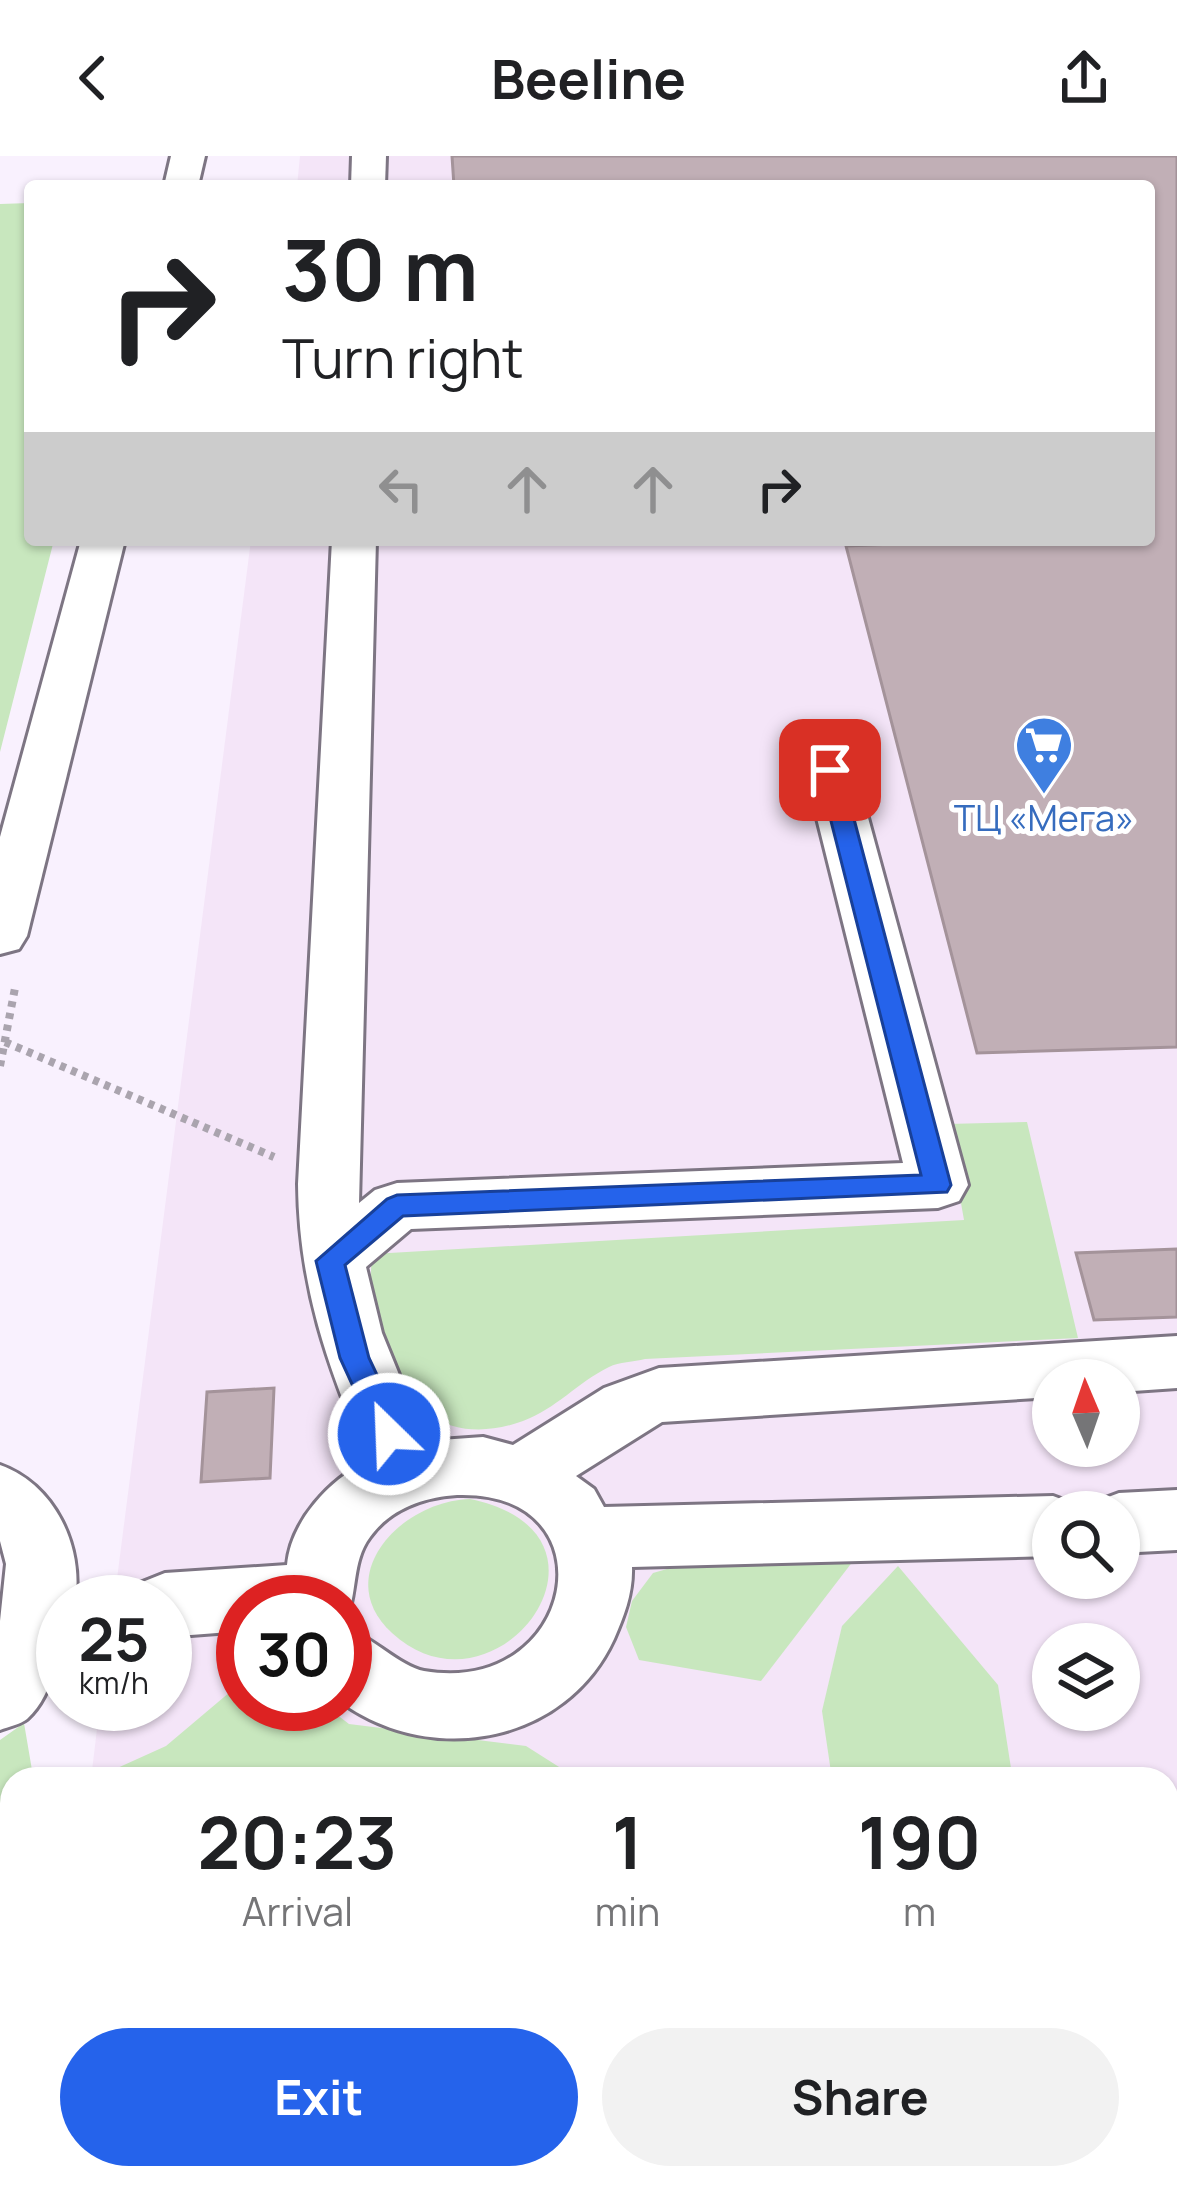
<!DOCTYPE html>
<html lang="en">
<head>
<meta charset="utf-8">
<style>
  :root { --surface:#fff; --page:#f2f2f2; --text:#202124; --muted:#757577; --accent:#2563eb }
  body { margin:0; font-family:Manrope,sans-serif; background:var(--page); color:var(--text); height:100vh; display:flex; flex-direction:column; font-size:45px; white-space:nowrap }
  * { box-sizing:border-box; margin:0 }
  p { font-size:39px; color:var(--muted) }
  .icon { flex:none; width:66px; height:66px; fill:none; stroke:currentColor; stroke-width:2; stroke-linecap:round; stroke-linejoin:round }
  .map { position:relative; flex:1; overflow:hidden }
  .side { position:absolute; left:0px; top:1611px; width:1179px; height:423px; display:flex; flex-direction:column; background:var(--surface); border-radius:36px 36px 0 0; box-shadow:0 3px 9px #0004 }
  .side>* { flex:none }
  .top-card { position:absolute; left:24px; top:24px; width:1131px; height:366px; border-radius:12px; box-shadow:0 3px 9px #0004; background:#fff; color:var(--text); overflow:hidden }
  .needle { width:78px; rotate:358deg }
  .tools { position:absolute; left:1032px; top:1203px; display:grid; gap:24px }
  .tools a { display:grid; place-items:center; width:108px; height:108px; border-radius:50%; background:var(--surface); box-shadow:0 3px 9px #0004; font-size:60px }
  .speed { position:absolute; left:36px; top:1419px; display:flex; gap:24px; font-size:60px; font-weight:700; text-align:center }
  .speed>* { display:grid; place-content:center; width:156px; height:156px; border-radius:50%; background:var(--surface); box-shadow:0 3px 9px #0004; line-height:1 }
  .speed small { font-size:30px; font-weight:400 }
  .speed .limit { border:18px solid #d22; background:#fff; color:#111 }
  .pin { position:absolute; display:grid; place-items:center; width:102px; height:102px; color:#fff; margin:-51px; border-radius:24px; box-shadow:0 6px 18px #0006 }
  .me { position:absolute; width:132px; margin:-66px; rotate:336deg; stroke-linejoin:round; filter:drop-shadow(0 0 9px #0008) }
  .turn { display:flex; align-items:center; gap:42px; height:252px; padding:0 60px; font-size:54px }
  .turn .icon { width:156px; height:156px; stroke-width:2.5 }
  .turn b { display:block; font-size:84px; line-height:102px }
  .lanes { display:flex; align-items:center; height:114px; padding:0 60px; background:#0003; justify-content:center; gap:60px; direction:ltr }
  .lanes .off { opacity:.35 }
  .eta { display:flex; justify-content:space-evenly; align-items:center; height:204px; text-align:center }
  .eta b { font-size:72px; font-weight:700; line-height:84px }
  .primary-button { display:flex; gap:24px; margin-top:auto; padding:24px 60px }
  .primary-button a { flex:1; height:138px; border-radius:72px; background:var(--accent); color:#fff; font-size:48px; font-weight:700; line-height:138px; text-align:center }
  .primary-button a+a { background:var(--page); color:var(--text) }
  header { display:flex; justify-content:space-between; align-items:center; height:156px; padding:0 60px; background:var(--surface); font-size:54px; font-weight:700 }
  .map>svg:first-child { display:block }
</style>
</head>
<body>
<header><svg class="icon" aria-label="back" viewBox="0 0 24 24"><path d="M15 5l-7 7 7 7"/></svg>Beeline<svg class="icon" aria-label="share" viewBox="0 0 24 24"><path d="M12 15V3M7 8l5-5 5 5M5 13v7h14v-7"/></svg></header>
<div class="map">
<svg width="1177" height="2032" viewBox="0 0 1177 2032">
  <rect width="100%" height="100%" fill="#f9f1fe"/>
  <path fill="#f4e5f8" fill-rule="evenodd" d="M300,0h877v2032h-1084l-4,-10h1078v-399h-1076l9,-75h65v-102h-51l137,-1062h898v-354h-852zM1053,1224h66v66h-66zM1053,1356h66v66h-66zM243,1446h102v102h-102zM1053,1488h66v66h-66z"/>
  <g fill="#c8e7be">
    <path d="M30,47v337h24l-54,212v-548z"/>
    <path d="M1027,966l51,216 -433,21c-11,3 -26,3 -36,8 -31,15 -53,42 -86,54 -113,41 -160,-75 -151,-167l592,-34 -17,-96z"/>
    <path d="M470,1343c170,35 27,230 -78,134 -62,-57 9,-132 78,-134z"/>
    <path d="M860,1396l-99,129 -122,-21 -13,-33 6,-26 21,-28 35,-10z"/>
    <path d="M898,1410l100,119 13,83 -179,11 -10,-68 20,-85z"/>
    <path d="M243,1525v23h80l26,20 177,22 52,33h-485l73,-33z"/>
    <path d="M24,1567l9,53 5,3h-26v399h707l-3,10h-716v-448z"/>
  </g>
  <g fill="#c1afb6" stroke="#a4939a" stroke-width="3">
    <path d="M452,0h725v891l-200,6 -131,-507 47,-2 -1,-4h257v-354h-695z"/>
    <path d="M1177,1093v68l-83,3 -18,-67z"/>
    <path d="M274,1232l-4,90 -69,4 6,-90z"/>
    <path d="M1167,1701h10v331h-48l-2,-10h40z"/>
  </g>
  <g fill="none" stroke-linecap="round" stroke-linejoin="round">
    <g stroke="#7d7583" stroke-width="6">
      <g id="minor">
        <path d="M171,0h34l-7,30h-34z"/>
        <path d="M352,0h34l-1,30h-34z"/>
        <path d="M81,384h44l-98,396 -8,13 -19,5v-117z"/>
        <path d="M332,384h44l-17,663 16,-13 22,-7 506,-20 -98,-393 7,-11 18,-5 18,5 7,11 113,415 -9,16 -21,7 -527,21 -45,38 16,66 44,108 57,-4 30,8 91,-57 55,-20 518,-32v52l-58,4v-12h-66v17l-391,25 -86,54 18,13 10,18 449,-11 24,9 4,7h-28v44l-421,11c1,26 -8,49 -18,72 -48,104 -180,128 -270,65l1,-77c27,10 56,40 79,44 152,26 191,-181 33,-176 -33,2 -67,14 -87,42 -19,25 -12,57 -25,86v-21h-102v29l-78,6v-35h-34l9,-19 25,-10 122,-8c4,-44 43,-86 81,-104 -41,-95 -69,-175 -70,-277z"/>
        <path d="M0,1309c54,19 84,81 75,137h-12c0,36 -7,91 -36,117 -6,5 -19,8 -27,11v-109l6,-57 -6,-23z"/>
        <path d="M1177,1334v60l-58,3v-41h-29l5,-10 24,-9z"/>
      </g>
    </g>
    <g stroke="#aaa4ae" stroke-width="8" stroke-dasharray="6 6" stroke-linecap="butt">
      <path d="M5,886l269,115"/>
      <path d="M0,910l15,-78"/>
    </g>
    <use href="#minor" fill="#fff" fill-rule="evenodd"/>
  </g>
  <path fill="#2563eb" stroke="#184099" stroke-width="3" d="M830,607l11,7 110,415 -4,7 -544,24 -58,49 24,93 36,76 -5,9 -11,4 -10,-4 -39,-85 -24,-97 71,-62 10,-4 524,-20 -103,-405z"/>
  <defs>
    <g id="supermarket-pin" transform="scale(3)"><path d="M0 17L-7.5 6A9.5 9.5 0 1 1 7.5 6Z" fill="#3f7fe0" stroke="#fff"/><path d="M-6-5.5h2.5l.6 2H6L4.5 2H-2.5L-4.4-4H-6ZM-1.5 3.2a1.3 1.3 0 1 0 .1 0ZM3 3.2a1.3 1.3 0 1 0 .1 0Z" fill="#fff"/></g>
  </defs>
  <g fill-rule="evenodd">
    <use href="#supermarket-pin" x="1044" y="589"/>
  </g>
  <g text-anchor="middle" stroke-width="10" stroke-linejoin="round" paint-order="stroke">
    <g font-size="36" fill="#366cbe" stroke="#fff">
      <text x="1044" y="675">ТЦ «Мега»</text>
    </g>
  </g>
</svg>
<div class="tools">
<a><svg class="needle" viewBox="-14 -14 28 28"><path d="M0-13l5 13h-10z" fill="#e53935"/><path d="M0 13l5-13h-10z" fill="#757577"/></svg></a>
<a><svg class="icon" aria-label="search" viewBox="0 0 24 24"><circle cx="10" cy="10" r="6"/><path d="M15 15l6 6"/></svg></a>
<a><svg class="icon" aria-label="layers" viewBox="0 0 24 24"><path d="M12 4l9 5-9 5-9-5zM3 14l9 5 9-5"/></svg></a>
</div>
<div class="speed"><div>25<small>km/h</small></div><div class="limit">30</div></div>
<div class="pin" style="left:830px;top:614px;background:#d93025"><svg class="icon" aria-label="arrive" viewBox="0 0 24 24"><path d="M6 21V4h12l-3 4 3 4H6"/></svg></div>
<svg class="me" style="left:389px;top:1278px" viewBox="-20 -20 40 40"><circle r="17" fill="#2563eb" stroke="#fff" stroke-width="3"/><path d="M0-11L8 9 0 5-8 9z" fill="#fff"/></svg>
<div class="top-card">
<div class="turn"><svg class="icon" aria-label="right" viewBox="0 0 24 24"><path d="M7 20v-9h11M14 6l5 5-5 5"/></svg><div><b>30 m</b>Turn right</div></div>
<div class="lanes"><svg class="icon off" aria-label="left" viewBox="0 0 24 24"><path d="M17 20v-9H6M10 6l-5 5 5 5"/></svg><svg class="icon off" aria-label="ahead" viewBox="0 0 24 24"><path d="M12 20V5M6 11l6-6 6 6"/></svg><svg class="icon off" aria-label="ahead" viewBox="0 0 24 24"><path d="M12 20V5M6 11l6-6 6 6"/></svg><svg class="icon" aria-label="right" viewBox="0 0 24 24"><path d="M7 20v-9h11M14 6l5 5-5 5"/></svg></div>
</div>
<section class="side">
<div class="eta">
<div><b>20:23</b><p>Arrival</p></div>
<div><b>1</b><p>min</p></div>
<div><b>190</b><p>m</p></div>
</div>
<div class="primary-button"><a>Exit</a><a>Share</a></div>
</section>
</div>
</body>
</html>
